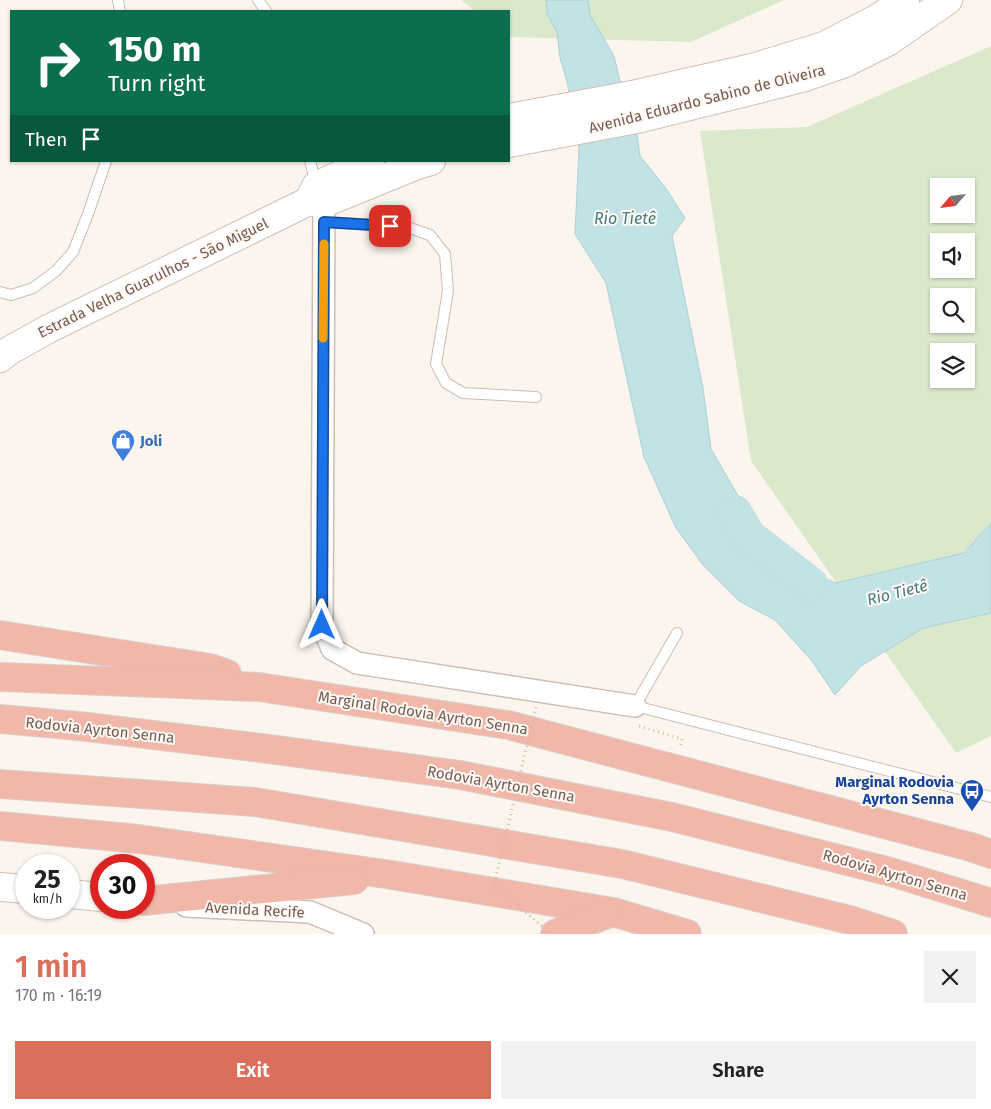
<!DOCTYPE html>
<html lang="en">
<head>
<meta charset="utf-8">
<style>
  :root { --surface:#fff; --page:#f2f2f2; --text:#222; --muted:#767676; --accent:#dc6f5c }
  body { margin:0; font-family:"Fira Sans",sans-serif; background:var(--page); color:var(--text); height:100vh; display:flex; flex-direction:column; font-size:19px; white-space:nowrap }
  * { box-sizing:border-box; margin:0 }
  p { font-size:16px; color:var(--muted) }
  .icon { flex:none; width:28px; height:28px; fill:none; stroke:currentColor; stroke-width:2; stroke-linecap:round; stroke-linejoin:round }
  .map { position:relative; height:934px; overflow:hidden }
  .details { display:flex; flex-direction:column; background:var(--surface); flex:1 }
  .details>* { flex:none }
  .guide { position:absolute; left:10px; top:10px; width:500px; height:152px; border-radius:0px; box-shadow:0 1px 4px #0004; background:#0b6e4f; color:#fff; overflow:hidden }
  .needle { width:32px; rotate:242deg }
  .tools { position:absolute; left:930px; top:178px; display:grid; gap:10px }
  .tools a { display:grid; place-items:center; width:45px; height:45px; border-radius:0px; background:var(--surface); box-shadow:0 1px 4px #0004; font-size:25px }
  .speed { position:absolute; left:15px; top:854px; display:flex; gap:10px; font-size:25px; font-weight:700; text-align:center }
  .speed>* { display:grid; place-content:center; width:65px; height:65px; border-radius:50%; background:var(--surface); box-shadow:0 1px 4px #0004; line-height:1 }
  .speed small { font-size:12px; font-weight:400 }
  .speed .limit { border:8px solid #d22; background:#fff; color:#111 }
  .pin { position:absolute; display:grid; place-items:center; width:42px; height:42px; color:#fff; margin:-21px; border-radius:10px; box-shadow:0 2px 8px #0006 }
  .me { position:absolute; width:55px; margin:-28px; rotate:0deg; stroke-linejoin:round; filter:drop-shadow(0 0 4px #0008) }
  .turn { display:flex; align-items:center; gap:18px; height:105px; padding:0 15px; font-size:22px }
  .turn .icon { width:65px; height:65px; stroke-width:2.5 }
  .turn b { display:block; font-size:35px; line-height:42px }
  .then { display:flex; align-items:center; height:48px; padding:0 15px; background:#0003; gap:10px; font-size:19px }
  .round { display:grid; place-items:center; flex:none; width:52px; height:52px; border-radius:0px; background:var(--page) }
  .headline { display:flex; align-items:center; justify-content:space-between; height:85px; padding:0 15px }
  h1 { font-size:30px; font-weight:600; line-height:38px; color:var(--accent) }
  .cta { display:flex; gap:10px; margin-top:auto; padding:10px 15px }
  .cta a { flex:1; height:58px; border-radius:0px; background:var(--accent); color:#fff; font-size:20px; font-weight:600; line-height:58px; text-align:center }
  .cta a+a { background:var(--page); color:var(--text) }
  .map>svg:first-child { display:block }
</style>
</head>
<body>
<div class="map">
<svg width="991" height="934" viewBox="0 0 991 934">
  <rect width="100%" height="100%" fill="#fcf5ed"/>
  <g fill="#dae9cc" fill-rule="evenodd">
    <path d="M461,0h323l-93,42 -182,-5v-26h-34z"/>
    <path d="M991,46v690l-35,17 -205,-292 -51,-330 107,-4zM939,186h27v28h-27zM939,241h27v28h-27zM939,296h27v28h-27zM939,351h27v28h-27z"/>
  </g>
  <path fill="#c2e2e5" stroke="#a9d2d6" d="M546,0h42l2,15 24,41 5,21 18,58 3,21 25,31 20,31 -13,18 31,152 8,61 33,57 22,45 26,14 44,18 128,-30 27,-30v90l-68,15 -62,38 -26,29 -23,-34 -37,-41 -36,-19 -36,-36 -27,-37 -32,-71 -38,-174 -31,-49 4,-86 -12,-67 -7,-23 -3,-26 -10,-18z"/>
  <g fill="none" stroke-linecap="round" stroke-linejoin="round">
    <path stroke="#c2e2e5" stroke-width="34" d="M735,512l14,24 62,48"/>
    <g stroke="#cebdb2" stroke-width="12">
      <g id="lane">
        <path d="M118,0l2,11"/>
        <path d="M258,0l8,11"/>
        <path d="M310,161l6,23"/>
        <path d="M324,222l83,5 23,8 15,19 3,37 -12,73 10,19 17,10 73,4"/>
        <path d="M0,292l11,3 22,-7 23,-17 17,-19 15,-38 18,-53"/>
        <path d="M677,633l-42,73 356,91"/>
      </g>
    </g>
    <g stroke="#cebdb2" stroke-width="24">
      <g id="street">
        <path d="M318,190l6,13 -2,422 10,24 25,14 278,43"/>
        <path d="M186,906l124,6 53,22"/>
      </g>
    </g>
    <g stroke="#d3bfb3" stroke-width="30">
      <g id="secondary">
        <path d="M509,118l128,-24 115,-26 72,-22 54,-28 27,-18"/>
        <path d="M509,143l133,-25 160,-40 43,-15 44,-22 59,-41"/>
        <path d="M309,201l7,-15 54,-25"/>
        <path d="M0,358l7,-6 41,-23 261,-128 15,2 93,-38 14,-4"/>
        <path d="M0,887l26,2"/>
        <path d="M69,894l32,3"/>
      </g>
    </g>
    <g stroke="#d9d1ce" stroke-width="30">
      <g id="highway">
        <path d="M0,635l210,33 17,6"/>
        <path d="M0,677l259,10 249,38 463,122 20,7"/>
        <path d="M0,719l79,7 190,23 191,26 212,42 219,55 100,31"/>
        <path d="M0,784l255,18 367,62 228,56 43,14"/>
        <path d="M0,826l139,13 253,36 221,37 74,22"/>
        <path d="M144,901l210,-21"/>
        <path d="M555,934l55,-21"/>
      </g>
    </g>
    <path stroke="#d5b7a9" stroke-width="3" stroke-dasharray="1 4" stroke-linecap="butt" d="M639,726l43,13 -2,8"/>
    <use href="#lane" stroke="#fff" stroke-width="10"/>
    <use href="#street" stroke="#fff" stroke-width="21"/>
    <use href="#secondary" stroke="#fff" stroke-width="28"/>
    <use href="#highway" stroke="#f1b7a9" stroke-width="28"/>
    <path stroke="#d5b7a9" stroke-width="3" stroke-dasharray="1 4" stroke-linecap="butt" d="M536,707l-42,178 57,49"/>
  </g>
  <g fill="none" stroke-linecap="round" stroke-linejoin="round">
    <g stroke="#114b97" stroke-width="12">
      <path id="route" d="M322,625l2,-403 66,4"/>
    </g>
    <use href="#route" stroke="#1a73e8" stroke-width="9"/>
    <path stroke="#f59e0b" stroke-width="9" d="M323,338l1,-94"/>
  </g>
  <defs>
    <g id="shop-pin" transform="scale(1.25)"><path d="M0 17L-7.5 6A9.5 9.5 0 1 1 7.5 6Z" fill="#3f7fe0" stroke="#fef9f4"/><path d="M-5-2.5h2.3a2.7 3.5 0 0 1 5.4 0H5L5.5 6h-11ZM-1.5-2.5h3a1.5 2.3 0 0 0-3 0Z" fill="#fff"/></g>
    <g id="bus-pin" transform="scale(1.25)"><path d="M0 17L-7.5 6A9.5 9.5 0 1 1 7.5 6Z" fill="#1a4fb4" stroke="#fef9f4"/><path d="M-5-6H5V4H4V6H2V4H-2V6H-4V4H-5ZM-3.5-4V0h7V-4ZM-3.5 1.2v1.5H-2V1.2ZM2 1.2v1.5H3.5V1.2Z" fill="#fff"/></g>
  </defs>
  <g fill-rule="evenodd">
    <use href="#shop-pin" x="123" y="441"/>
    <use href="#bus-pin" x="972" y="791"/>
  </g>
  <g text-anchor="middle" stroke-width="4" stroke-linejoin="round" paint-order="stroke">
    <g font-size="15" fill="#775b50" stroke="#fef9f4">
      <text transform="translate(707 99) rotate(-14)" y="5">Avenida Eduardo Sabino de Oliveira</text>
      <text transform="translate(153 278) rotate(-26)" y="5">Estrada Velha Guarulhos - São Miguel</text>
      <text transform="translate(423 713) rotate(9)" y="5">Marginal Rodovia Ayrton Senna</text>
      <text transform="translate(100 730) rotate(6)" y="5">Rodovia Ayrton Senna</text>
      <text transform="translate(501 784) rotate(10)" y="5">Rodovia Ayrton Senna</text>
      <text transform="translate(895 875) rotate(16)" y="5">Rodovia Ayrton Senna</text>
      <text transform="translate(255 910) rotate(3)" y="5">Avenida Recife</text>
    </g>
    <g font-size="15" font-weight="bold" fill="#366cbe" stroke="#fef9f4" text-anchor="start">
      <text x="140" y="446">Joli</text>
    </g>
    <g font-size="15" font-weight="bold" fill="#164399" stroke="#fef9f4" text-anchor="end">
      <text x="954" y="787">Marginal Rodovia<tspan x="954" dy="17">Ayrton Senna</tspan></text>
    </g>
    <g font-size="16" font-style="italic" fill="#477b81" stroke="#fef9f4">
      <text x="625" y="224">Rio Tietê</text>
      <text transform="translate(897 592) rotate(-14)" y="6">Rio Tietê</text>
    </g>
  </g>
</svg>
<div class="tools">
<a><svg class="needle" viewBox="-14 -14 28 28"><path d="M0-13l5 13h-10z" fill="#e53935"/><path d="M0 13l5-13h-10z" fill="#767676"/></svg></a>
<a><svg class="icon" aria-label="sound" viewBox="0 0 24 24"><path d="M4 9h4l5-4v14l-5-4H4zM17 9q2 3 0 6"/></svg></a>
<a><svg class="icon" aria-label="search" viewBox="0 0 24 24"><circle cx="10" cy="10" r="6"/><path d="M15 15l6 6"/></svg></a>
<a><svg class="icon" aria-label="layers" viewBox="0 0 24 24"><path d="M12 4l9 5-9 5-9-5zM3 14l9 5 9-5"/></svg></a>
</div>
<div class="speed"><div>25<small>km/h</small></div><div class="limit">30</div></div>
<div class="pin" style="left:390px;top:226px;background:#d93025"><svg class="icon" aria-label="arrive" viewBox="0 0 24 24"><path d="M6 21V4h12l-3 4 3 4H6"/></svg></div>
<svg class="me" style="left:322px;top:625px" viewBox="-20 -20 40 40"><path d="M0-17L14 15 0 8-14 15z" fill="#1a73e8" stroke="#fff" stroke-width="4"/></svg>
<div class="guide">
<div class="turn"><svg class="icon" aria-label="right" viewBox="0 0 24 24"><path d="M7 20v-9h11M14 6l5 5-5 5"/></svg><div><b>150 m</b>Turn right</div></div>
<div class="then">Then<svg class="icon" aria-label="arrive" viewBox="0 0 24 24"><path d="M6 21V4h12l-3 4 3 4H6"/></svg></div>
</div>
</div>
<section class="details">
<div class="headline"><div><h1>1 min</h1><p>170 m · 16:19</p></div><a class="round"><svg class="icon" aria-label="close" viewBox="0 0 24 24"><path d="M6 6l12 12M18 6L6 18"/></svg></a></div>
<div class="cta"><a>Exit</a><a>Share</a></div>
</section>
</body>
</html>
